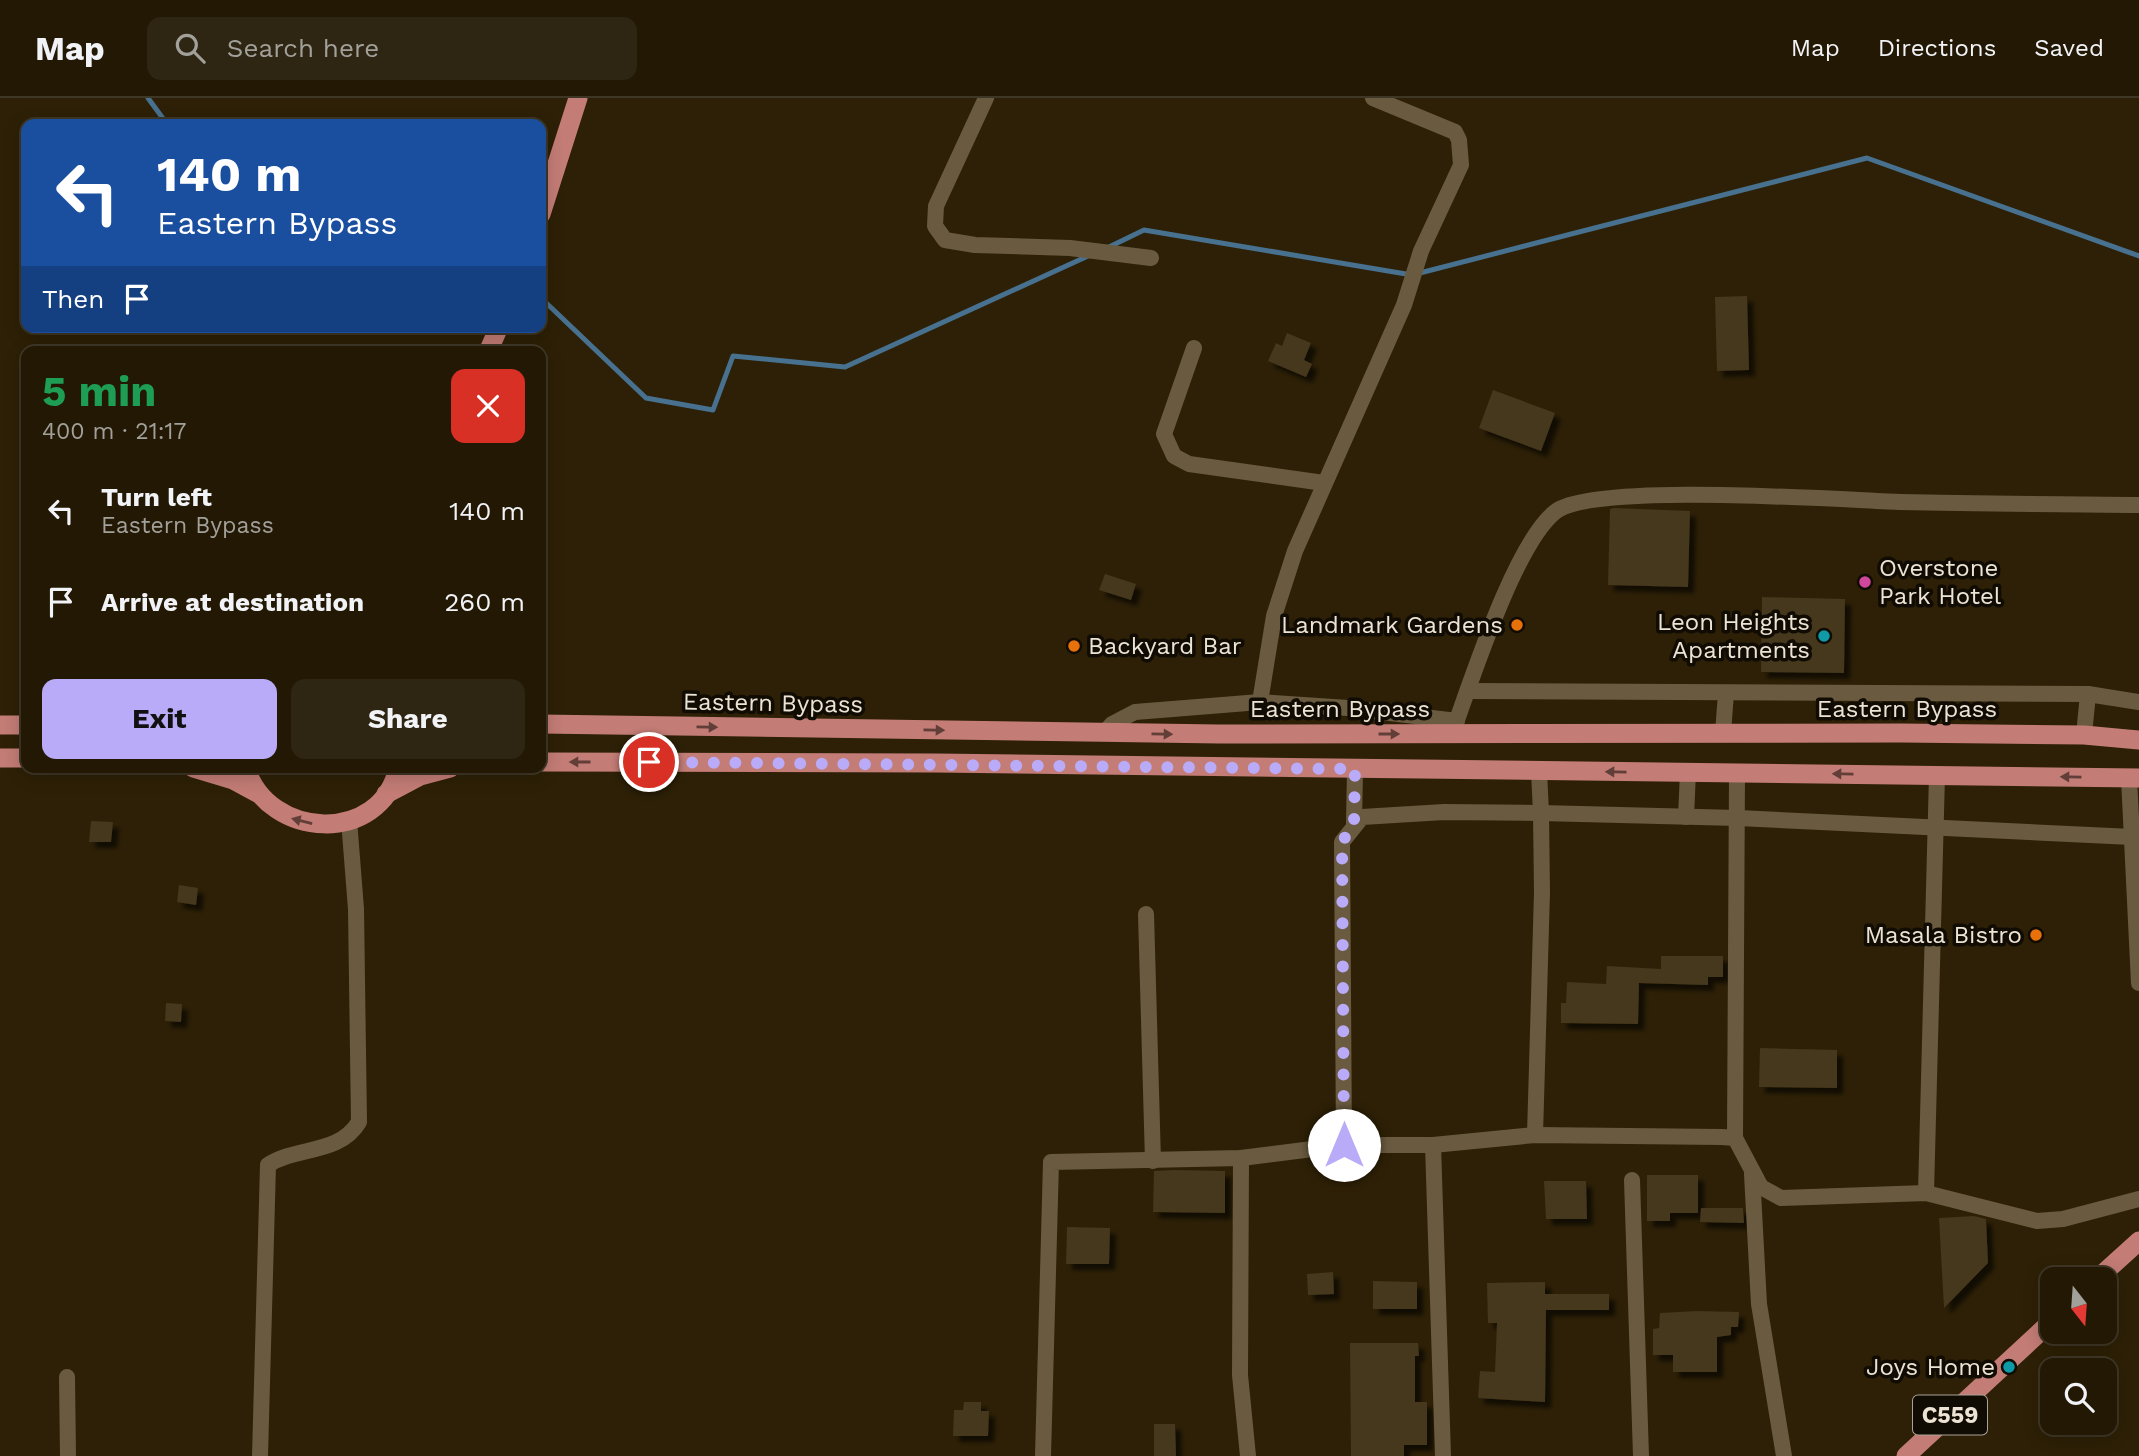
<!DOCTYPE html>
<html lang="en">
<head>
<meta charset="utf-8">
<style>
  :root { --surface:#221804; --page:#2e2513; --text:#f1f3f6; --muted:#a2a09a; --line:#3f3726; --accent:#b9abf7 }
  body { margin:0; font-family:"Work Sans",sans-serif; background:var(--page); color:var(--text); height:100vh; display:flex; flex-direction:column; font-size:26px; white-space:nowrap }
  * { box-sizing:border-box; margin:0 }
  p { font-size:23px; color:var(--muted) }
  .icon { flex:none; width:38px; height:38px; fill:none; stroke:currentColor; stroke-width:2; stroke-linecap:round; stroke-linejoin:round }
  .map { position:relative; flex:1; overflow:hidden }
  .sheet { position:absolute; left:21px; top:248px; width:525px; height:427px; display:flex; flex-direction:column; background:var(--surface); border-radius:14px; box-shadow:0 4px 18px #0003,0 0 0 2px var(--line) }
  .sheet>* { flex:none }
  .hud { position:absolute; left:21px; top:21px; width:525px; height:214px; border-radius:14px; box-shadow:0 4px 18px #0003,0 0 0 2px var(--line); background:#1a4fa0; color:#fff; overflow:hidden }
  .needle { width:46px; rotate:163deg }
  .buttons { position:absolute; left:2040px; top:1169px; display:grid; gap:14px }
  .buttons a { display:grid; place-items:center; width:77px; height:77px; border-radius:14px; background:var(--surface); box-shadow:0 4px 18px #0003,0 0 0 2px var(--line); font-size:35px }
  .pin { position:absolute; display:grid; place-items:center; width:60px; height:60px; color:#fff; margin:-30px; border:4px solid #fff; border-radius:50%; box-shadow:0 2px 7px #0007 }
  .me { position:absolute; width:77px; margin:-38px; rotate:0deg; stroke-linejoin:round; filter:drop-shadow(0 0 5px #0008) }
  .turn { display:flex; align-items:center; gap:24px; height:147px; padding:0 21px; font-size:32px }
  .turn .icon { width:91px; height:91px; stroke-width:2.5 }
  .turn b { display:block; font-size:49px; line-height:60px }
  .then { display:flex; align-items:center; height:66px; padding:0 21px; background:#0003; gap:14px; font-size:26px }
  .round { display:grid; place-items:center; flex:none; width:74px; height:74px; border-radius:14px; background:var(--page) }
  .headline { display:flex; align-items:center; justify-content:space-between; height:119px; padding:0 21px }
  h1 { font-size:42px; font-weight:700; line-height:52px; color:#1e9e55 }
  .cta { display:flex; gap:14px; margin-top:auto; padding:14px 21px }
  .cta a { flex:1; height:80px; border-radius:14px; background:var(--accent); color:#111; font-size:28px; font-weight:700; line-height:80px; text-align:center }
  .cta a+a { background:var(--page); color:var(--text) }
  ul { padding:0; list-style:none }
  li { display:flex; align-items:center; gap:21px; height:91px; padding:0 21px }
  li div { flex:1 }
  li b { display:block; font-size:26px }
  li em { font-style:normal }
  header { display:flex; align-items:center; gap:42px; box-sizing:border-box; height:98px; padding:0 35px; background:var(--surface); border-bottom:2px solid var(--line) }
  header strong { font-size:33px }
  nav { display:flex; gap:38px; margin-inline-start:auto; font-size:24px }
  .search { width:490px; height:63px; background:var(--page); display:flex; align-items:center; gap:18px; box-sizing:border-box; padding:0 24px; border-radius:14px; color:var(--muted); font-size:26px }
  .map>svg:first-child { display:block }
</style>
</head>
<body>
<header>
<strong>Map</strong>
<div class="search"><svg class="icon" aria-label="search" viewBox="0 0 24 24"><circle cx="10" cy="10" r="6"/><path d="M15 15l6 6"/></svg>Search here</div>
<nav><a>Map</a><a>Directions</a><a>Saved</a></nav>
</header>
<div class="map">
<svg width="2139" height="1358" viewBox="0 0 2139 1358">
  <defs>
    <filter id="shadow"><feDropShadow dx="6" dy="6" stdDeviation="2" flood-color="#0009"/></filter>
  </defs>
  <rect width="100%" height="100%" fill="#2d2006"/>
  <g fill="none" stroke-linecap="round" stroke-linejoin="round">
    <g stroke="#47718f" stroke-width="5">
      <path d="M148,0l19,26"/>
      <path d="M1107,150l37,-18 268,45 455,-117 272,98"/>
      <path d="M541,200l105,100 67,12 20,-54 112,11 243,-111"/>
    </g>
  </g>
  <g fill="#45371d" filter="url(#shadow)">
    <path d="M1747,198l2,74 -32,1 -2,-74z"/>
    <path d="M1287,235l24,10 -7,17 8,4 -6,13 -38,-16 8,-18 6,3z"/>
    <path d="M1493,292l62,23 -14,38 -62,-23z"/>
    <path d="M1614,410l76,3 -2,76 -80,-2 2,-76z"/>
    <path d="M1105,476l31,10 -5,16 -32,-10z"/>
    <path d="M1762,499l83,2 -1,74 -83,-1z"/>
    <path d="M91,723l22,1 -2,20h-22z"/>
    <path d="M179,787l19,3 -2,17 -19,-3z"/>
    <path d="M1661,858h62v21h-15v8l-69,-2 -1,41 -77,-1v-20h5l1,-21 39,2 1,-18 54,3z"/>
    <path d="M166,905l16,1 -1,18 -16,-1z"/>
    <path d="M1760,950l77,2v38l-78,-1z"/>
    <path d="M1174,1072l51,1v42l-72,-1 1,-41z"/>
    <path d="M1647,1077h51v38h-28v8h-23z"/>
    <path d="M1544,1083h42l1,38h-41z"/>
    <path d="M1701,1110h42l1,15 -44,-1z"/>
    <path d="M1974,1118l12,3 2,44 -44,45 -5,-90z"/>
    <path d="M1067,1129l43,1 -1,36h-43z"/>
    <path d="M1333,1174l1,22 -26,1 -1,-21z"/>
    <path d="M1373,1183l44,1v27h-44z"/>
    <path d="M1545,1184v12h64v16h-63l-1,92 -67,-4 2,-27 15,1 2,-49h-9l-1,-40z"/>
    <path d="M1697,1213l42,1 -1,15h-7v8l-14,2v35h-44v-17h-20v-26l6,-1 1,-15z"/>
    <path d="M1350,1245h68l1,13h-4v46h12v43h-23v11h-53z"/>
    <path d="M964,1304h17v9h8l-1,25h-35l1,-26h9z"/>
    <path d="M1154,1326h21l1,32h-22z"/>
  </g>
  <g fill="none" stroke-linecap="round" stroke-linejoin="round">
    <g stroke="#6a5b40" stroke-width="16">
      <path d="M986,0l-50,108 -1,20 10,14 30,5 95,3 81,10"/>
      <path d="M1373,0l82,34 4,8 2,25 -40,86 -17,54 -109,246 -21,65 -14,86 88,6 109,13"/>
      <path d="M1194,250l-30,86 10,22 15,8 135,19"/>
      <path d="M1468,593l620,3 51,8"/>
      <path d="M1453,633c19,-52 62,-187 102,-219 36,-30 287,-12 346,-10 79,2 159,2 238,3"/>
      <path d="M1104,635l8,-9 23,-12 125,-10"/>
      <path d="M1723,635l3,-40"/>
      <path d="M2084,637l4,-41"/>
      <path d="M1539,673l2,42 197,5 394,19"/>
      <path d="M2129,680l10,205"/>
      <path d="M1686,719l2,-45"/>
      <path d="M1354,726l1,-55"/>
      <path d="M1146,816l7,247"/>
      <path d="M1735,1040l2,-365"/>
      <path d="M1344,1047h89l10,311"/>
      <path d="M1433,1047l102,-10 187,2 13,1 26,49 20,11 145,-5 111,28 26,-2 76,-20"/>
      <path d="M1241,1060l-1,217 8,81"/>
      <path d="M1752,1076l7,130 25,152"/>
      <path d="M1632,1082l9,276"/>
      <path d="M1926,1095l11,-418"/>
      <path d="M67,1279l1,79"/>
      <path d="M260,1358l8,-291c29,-19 71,-10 91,-43l-3,-213 -7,-89"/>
      <path d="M1043,1358l8,-294 190,-4 103,-13 -2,-303 20,-25 82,-5 97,1 1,79 -7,243"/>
    </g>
    <g stroke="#c37c76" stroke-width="19">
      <path d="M541,116l37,-116"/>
      <path d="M488,254l11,-25"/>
      <path d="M541,626l678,10 681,-1 184,2 55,5"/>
      <path d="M0,627h26"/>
      <path d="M0,660h26"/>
      <path d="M541,664l395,1 1203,15"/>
      <path d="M193,670l40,12 24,13"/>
      <path d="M246,670c22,72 135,77 152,0"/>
      <path d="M386,696l34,-18 30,-8"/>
      <path d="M2097,1181l42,-38"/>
      <path d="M1906,1358l147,-136"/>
    </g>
  </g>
  <defs><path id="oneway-solid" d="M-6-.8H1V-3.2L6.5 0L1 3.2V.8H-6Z" transform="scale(1.75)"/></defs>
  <g fill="#613e37">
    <use href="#oneway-solid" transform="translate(707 629) rotate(1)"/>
    <use href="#oneway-solid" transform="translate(934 632) rotate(1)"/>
    <use href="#oneway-solid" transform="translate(1162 636) rotate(1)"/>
    <use href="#oneway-solid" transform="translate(1389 636)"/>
    <use href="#oneway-solid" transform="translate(580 664) rotate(180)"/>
    <use href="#oneway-solid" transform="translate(1616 674) rotate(-179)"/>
    <use href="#oneway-solid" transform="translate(1843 676) rotate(-179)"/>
    <use href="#oneway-solid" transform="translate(2071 679) rotate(-179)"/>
    <use href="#oneway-solid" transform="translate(302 723) rotate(-166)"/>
  </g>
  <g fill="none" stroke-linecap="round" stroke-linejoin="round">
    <path stroke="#b9abf7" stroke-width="12" stroke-dasharray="0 21.6" d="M649,664l706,7 -1,55 -12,18 2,303"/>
  </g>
  <circle fill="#d1479c" stroke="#100b03" stroke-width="2.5" cx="1865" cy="484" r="7"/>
  <g fill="#e8710a" stroke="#100b03" stroke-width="2.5">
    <circle cx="1517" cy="527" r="7"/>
    <circle cx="1074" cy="548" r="7"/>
    <circle cx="2036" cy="837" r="7"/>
  </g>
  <g fill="#0f9aa8" stroke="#100b03" stroke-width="2.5">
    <circle cx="1824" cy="538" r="7"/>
    <circle cx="2009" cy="1269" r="7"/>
  </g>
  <g text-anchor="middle" stroke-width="7" stroke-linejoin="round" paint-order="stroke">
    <rect fill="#100b03" stroke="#aaa295" stroke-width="2" x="1913" y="1297.5" width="74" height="39" rx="5"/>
    <g font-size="23" font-weight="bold" fill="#ece3d4">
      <text x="1950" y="1325">C559</text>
    </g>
    <g font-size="24" fill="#ece3d4" stroke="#100b03" text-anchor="end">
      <text x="1879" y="478" text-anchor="start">Overstone<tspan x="1879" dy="28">Park Hotel</tspan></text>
      <text x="1810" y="532">Leon Heights<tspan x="1810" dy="28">Apartments</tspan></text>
      <text x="1503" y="535">Landmark Gardens</text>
      <text x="1088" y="556" text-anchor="start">Backyard Bar</text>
      <text x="2022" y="845">Masala Bistro</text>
      <text x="1995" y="1277">Joys Home</text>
    </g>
    <g font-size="24" fill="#ece3d4" stroke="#100b03">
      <text transform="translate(773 605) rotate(1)" y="8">Eastern Bypass</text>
      <text x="1340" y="619">Eastern Bypass</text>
      <text x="1907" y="619">Eastern Bypass</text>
    </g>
  </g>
</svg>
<div class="buttons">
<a><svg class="needle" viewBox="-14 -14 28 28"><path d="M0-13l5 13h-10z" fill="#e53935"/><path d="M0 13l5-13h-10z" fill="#a2a09a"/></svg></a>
<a><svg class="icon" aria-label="search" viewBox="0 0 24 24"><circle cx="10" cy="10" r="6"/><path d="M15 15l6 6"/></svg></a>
</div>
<div class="pin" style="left:649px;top:664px;background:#d93025"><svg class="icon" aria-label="arrive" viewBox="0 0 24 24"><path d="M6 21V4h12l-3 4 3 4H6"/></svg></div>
<svg class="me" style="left:1344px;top:1047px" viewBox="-20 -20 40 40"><circle r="19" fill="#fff"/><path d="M0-13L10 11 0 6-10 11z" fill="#b9abf7"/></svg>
<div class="hud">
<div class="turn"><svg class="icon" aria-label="left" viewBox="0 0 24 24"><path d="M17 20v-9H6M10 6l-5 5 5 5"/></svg><div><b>140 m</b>Eastern Bypass</div></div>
<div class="then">Then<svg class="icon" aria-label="arrive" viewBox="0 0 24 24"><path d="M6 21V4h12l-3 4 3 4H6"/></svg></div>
</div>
<section class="sheet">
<div class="headline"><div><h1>5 min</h1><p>400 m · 21:17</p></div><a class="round" style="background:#d93025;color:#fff"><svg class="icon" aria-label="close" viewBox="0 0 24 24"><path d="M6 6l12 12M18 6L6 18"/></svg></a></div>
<ul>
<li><svg class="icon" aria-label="left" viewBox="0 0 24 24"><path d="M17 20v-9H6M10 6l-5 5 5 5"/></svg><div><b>Turn left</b><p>Eastern Bypass</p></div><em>140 m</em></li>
<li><svg class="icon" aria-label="arrive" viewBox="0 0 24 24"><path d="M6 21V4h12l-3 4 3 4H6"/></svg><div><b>Arrive at destination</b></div><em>260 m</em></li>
</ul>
<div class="cta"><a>Exit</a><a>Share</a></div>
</section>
</div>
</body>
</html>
